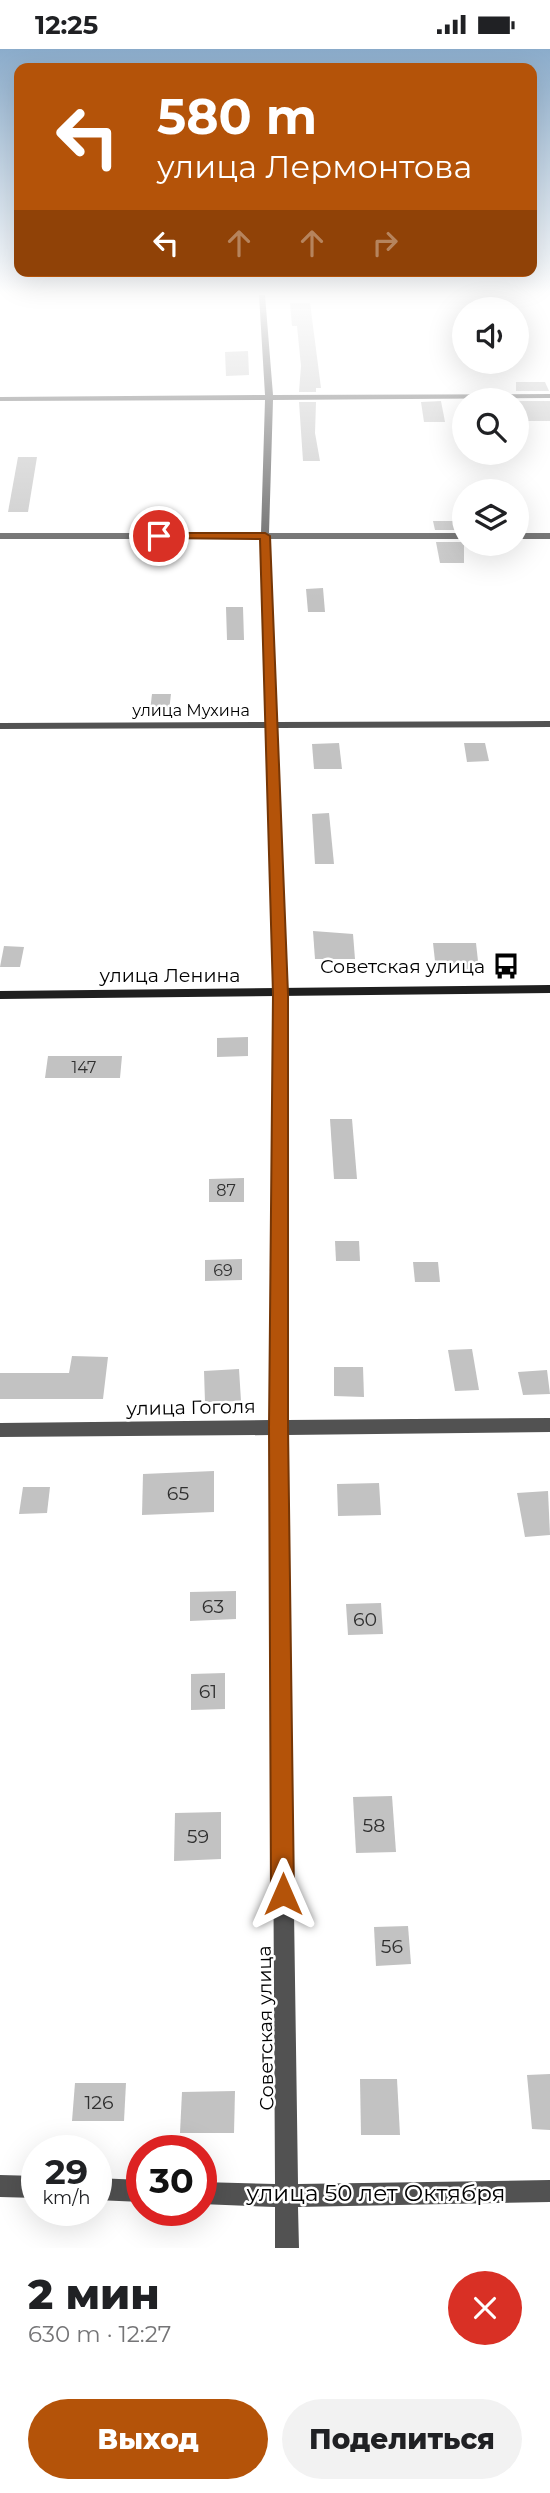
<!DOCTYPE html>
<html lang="ru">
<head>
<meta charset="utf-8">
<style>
  :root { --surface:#fff; --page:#f2f2f2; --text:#202124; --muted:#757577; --accent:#b45309 }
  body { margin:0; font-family:Montserrat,sans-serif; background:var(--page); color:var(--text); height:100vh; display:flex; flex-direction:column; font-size:26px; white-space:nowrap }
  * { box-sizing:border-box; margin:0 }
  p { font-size:23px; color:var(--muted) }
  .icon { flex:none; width:38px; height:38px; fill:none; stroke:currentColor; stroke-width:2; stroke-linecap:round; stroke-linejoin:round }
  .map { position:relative; height:2199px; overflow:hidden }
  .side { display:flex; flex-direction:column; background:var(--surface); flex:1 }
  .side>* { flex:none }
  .banner { position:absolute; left:14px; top:14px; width:523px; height:214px; border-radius:14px; box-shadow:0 7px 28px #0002; background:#b45309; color:#fff; overflow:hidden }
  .controls { position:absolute; left:452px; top:248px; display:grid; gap:14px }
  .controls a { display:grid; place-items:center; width:77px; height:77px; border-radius:50%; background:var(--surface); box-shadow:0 7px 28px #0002; font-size:35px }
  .speed { position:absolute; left:21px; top:2086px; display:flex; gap:14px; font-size:35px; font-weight:700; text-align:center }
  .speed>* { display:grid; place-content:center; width:91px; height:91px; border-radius:50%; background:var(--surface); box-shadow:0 7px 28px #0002; line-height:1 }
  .speed small { font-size:18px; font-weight:400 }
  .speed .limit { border:10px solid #d22; background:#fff; color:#111 }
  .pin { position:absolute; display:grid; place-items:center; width:60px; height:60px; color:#fff; margin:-30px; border:4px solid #fff; border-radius:50%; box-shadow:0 2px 7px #0007 }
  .me { position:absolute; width:77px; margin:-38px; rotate:0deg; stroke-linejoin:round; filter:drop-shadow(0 0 5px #0008) }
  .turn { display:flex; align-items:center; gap:24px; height:147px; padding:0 28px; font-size:32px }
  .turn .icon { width:91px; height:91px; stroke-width:2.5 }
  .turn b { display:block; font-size:49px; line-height:60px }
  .lanes { display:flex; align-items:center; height:66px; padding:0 28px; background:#0003; justify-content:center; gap:35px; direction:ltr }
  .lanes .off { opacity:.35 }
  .round { display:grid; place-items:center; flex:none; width:74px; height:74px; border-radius:37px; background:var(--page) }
  .headline { display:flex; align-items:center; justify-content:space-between; height:119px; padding:0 28px }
  h1 { font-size:42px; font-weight:800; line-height:52px }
  .primary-button { display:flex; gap:14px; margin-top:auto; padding:14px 28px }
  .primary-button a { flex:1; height:80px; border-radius:42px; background:var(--accent); color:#fff; font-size:28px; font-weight:800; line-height:80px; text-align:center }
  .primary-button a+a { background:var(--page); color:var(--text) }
  .status { display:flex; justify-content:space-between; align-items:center; height:49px; padding:0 35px; background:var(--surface); direction:ltr }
  .status svg { height:19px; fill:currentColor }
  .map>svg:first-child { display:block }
</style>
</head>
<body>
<div class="status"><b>12:25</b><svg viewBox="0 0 49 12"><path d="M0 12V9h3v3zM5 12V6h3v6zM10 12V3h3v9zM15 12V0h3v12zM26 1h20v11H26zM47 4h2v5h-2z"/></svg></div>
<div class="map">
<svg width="550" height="2199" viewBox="0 0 550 2199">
  <rect width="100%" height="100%" fill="#fff"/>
  <g fill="#c2c2c2">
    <path d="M290,254h20l11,85h-5v4h-17l2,-26 -4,-40h-5z"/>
    <path d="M248,302l1,24 -23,1 -1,-24z"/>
    <path d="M516,333h29l4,9h-33z"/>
    <path d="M441,352l4,21h-21l-3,-20z"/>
    <rect x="516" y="352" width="34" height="20"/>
    <path d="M299,353h17l-1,31 5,28h-17z"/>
    <path d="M18,408h19l-9,55h-20z"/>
    <path d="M433,472h31v9h-29z"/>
    <path d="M436,493h28v21h-24z"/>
    <path d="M323,539l2,24h-17l-2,-23z"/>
    <path d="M226,558h17l1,33h-17z"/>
    <path d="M152,645h19l-2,17h-19z"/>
    <path d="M339,694l3,26h-28l-2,-25z"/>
    <path d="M464,694h21l4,18 -22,1z"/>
    <path d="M329,764l5,51h-19l-3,-50z"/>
    <path d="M313,882l40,3 2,25h-40z"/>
    <path d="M433,894h43l3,27h-43z"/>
    <path d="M4,897l20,1 -4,20h-20z"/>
    <path d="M248,988v19l-31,1v-19z"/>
    <path d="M48,1007h74l-2,22h-75z"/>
    <path d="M330,1070h22l5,60h-23z"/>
    <path d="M244,1129v24h-35v-23z"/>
    <path d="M335,1192h24l1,20h-24z"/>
    <path d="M242,1210v21l-37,1v-21z"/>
    <path d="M413,1213h25l2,20h-25z"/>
    <path d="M472,1300l7,41 -24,1 -7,-41z"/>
    <path d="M72,1307l36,1 -5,42h-103v-26h69z"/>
    <path d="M334,1318h29l1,30 -30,-1z"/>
    <path d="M239,1320l2,32 -36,1 -1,-31z"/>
    <path d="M547,1321l3,24 -27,1 -5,-23z"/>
    <path d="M214,1422v41l-72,3 1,-41z"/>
    <path d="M379,1434l2,32 -43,1 -1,-32z"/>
    <path d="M23,1438h27l-3,26 -28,1z"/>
    <path d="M548,1442l2,44 -25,2 -8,-44z"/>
    <path d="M236,1542v28l-46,2v-29z"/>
    <path d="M381,1554l2,31 -35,1 -2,-31z"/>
    <path d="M225,1624v36l-34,1v-36z"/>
    <path d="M392,1747l4,56 -40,1 -3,-56z"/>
    <path d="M221,1763v47l-47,2 1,-48z"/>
    <path d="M408,1877l3,38 -35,2 -2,-39z"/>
    <path d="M550,2025v56l-18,-1 -5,-54z"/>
    <path d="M360,2030h37l3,56h-39z"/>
    <path d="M75,2034h51l-2,38h-52z"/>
    <path d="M235,2042l-1,42h-54l2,-41z"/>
  </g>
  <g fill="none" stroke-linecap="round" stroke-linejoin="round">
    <g fill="#525252" fill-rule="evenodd">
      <path d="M259,246h6l8,100 277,-1v4l-277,2 -4,133h195v6h-195l8,183 273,-1v6l-273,1 10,266v426l263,-2v14l-263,3 11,749 252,-4v22l-252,5 1,41h-24v-41l-74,-3v-22l74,2 -4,-749 -271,2v-14l271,-3 4,-426 -8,-266 -267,1v-6l266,-1 -5,-183h-261v-6h261l4,-133 -265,1v-4l265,-2z"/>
      <rect x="516" y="484" width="34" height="6"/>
      <path d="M0,2126l37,1v22l-37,-1z"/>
      <path d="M96,2129l46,2v22l-46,-2z"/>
    </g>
    <path fill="#1f1f1f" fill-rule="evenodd" d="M550,936v8l-550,6v-8z"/>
  </g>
  <linearGradient id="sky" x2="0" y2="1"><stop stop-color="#8baccb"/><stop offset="0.44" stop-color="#fff"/><stop offset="1" stop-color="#fff" stop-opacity="0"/></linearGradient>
  <rect width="550" height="554" fill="url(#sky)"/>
  <path fill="#b45309" stroke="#753606" stroke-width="2" d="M159,484h106l5,3 18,458v433l6,467 -3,8 -8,4 -8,-4 -4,-8 -2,-467 4,-433 -13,-455 -104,-1 -2,-2z"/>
  <defs>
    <g id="bus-bare" transform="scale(2.1)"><path d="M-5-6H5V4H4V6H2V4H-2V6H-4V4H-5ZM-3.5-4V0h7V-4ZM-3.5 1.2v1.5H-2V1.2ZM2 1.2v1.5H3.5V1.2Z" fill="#000" stroke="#fff" stroke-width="2.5" paint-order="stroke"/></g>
  </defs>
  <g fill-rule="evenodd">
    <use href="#bus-bare" x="506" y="917"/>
  </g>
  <g text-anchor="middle" stroke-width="5" stroke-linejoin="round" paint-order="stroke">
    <g font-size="16" fill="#000" stroke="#fff">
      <text x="191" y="667">улица Мухина</text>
    </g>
    <g font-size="16" fill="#303030">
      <text x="84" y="1024">147</text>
      <text x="226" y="1147">87</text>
      <text x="223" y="1227">69</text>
    </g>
    <g font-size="19" fill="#000" stroke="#fff" text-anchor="end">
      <text x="485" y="924">Советская улица</text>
    </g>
    <g font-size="19" fill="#000" stroke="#fff">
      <text x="170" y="933">улица Ленина</text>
      <text transform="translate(191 1358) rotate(-1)" y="7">улица Гоголя</text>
      <text transform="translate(265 1979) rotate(-91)" y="7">Советская улица</text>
    </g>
    <g font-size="19" fill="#303030">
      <text x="178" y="1451">65</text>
      <text x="213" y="1564">63</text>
      <text x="365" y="1577">60</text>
      <text x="208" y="1649">61</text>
      <text x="374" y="1783">58</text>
      <text x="198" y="1794">59</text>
      <text x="392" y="1904">56</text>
      <text x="99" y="2060">126</text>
    </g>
    <g font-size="23" fill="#000" stroke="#fff">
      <text x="376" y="2152">улица 50 лет Октября</text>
    </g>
  </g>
</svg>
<div class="controls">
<a><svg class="icon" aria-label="sound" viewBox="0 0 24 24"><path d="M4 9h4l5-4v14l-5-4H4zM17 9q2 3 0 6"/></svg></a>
<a><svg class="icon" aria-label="search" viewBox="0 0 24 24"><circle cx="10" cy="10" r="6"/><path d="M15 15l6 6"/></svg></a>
<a><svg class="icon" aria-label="layers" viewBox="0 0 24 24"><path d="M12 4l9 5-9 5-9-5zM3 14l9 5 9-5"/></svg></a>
</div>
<div class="speed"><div>29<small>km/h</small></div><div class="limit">30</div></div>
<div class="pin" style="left:159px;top:487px;background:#d93025"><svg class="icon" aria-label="arrive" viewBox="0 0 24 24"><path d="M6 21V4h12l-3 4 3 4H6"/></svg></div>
<svg class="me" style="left:283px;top:1845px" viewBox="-20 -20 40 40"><path d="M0-17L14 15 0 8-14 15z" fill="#b45309" stroke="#fff" stroke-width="4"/></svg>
<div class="banner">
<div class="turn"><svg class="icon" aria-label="left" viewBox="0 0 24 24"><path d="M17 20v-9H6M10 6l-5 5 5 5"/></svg><div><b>580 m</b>улица Лермонтова</div></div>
<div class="lanes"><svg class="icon" aria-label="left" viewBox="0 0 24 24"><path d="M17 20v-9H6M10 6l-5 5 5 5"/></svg><svg class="icon off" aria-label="ahead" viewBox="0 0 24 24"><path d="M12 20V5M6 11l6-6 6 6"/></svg><svg class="icon off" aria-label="ahead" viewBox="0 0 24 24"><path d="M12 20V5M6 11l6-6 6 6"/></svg><svg class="icon off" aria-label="right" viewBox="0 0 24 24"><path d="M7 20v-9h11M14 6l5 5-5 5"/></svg></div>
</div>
</div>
<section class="side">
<div class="headline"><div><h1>2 мин</h1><p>630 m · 12:27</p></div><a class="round" style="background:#d93025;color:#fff"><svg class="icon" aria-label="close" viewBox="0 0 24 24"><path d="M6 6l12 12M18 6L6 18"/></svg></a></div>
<div class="primary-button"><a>Выход</a><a>Поделиться</a></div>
</section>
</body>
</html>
